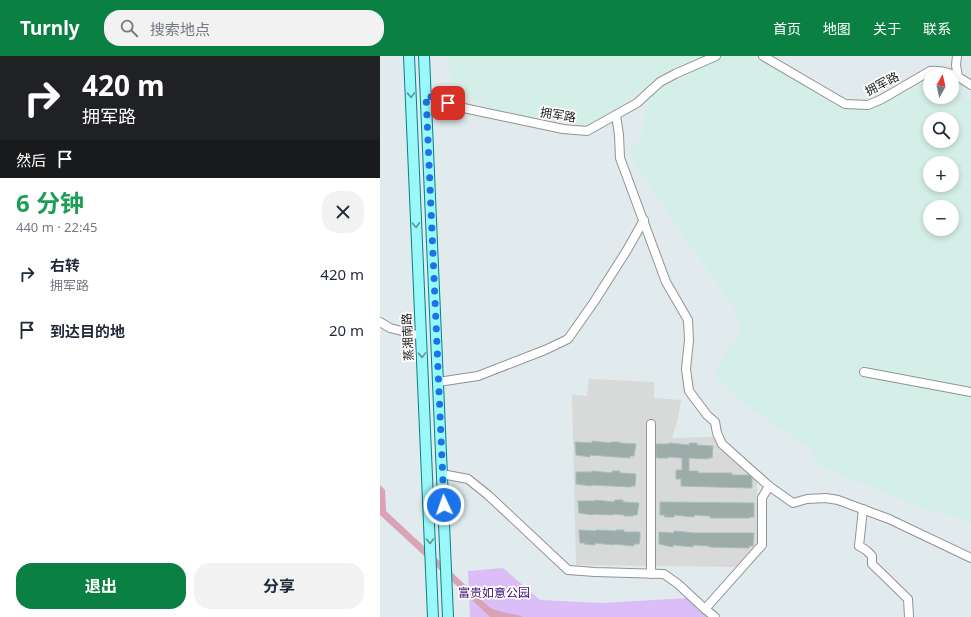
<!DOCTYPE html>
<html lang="zh">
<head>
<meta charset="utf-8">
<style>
  :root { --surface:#fff; --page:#f2f2f3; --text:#1f2937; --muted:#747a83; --accent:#0b8043 }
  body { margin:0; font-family:"Noto Sans","Noto Sans SC",sans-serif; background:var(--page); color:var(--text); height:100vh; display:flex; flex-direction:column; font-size:15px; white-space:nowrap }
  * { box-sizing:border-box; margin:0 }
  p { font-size:13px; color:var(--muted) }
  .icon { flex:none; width:22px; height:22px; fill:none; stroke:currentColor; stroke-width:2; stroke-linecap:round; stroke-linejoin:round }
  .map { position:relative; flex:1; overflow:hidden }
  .panel { display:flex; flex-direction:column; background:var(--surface); width:380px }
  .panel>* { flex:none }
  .banner { background:#202124; color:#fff; overflow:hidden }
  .needle { width:26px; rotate:8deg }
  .controls { position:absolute; left:543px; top:12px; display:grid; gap:8px }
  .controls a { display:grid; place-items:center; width:36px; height:36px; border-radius:50%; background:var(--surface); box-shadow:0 2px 6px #0003; font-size:20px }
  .pin { position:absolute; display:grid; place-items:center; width:34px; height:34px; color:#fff; margin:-17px; border-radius:8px; box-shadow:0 2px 6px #0006 }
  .me { position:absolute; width:44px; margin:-22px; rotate:357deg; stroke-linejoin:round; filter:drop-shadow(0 0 3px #0008) }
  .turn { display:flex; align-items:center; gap:14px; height:84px; padding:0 16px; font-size:18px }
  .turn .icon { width:52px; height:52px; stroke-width:2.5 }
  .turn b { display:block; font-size:28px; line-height:34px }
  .then { display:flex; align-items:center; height:38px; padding:0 16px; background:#0003; gap:8px; font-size:15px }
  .round { display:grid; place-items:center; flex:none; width:42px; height:42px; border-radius:16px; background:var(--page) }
  .headline { display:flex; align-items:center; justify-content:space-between; height:68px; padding:0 16px }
  h1 { font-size:24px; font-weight:700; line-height:30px; color:#1e9e55 }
  .action { display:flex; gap:8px; margin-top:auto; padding:8px 16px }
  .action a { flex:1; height:46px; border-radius:16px; background:var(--accent); color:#fff; font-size:16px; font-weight:700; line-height:46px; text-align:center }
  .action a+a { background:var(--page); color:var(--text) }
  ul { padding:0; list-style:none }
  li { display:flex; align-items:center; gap:12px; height:56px; padding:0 16px }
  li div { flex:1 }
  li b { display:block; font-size:15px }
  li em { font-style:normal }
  header { display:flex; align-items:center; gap:24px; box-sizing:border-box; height:56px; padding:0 20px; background:var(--accent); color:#fff }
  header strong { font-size:19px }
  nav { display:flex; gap:22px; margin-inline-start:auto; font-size:14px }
  .search { width:280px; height:36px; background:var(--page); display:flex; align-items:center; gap:10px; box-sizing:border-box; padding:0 14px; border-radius:16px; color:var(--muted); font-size:15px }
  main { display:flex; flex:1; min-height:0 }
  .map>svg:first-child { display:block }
</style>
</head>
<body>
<header>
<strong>Turnly</strong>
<div class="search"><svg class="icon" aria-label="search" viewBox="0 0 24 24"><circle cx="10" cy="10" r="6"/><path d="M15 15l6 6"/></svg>搜索地点</div>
<nav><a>首页</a><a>地图</a><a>关于</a><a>联系</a></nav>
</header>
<main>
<section class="panel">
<div class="banner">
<div class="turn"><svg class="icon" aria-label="right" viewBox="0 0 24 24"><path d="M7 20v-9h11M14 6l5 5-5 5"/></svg><div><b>420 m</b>拥军路</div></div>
<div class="then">然后<svg class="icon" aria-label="arrive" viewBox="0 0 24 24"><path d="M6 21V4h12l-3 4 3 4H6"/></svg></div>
</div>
<div class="headline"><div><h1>6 分钟</h1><p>440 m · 22:45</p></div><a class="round"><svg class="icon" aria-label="close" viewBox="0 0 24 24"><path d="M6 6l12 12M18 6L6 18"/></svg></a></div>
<ul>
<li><svg class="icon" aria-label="right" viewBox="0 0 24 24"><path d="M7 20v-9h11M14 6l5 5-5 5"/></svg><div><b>右转</b><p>拥军路</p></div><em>420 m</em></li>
<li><svg class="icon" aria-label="arrive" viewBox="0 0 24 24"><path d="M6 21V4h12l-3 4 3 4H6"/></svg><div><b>到达目的地</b></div><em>20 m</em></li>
</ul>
<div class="action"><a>退出</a><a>分享</a></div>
</section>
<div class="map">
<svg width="591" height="561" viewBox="0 0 591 561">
  <rect width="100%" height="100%" fill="#e1ebed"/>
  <path fill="#d8d9d9" d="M209,323l65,3v16l27,2 -3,19 -6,19 43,-1 42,40 1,69 -19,21 -163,-2 -4,-170 15,1z"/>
  <g fill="#d4efe7" fill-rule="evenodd">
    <path d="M68,0h253l-37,17 -70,51 -6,2 -93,-14 -17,-12 -27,-9z"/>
    <path d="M345,0h29l54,31 4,6 5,-1 21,15 27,2 16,-5 4,-4 45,-24v21h22v-13l19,16v423l-29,-10 -17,-4 -108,-44 -6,-18 -3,-1 -16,-9 -31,-21 -46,-40 1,-7 21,-32 4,-9 -1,-7 -7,-14 -102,-149 -1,-7 10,-13 2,-6 6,-32 1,-2 22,-18zM550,63h22v22h-22zM550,107h22v22h-22zM550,151h22v22h-22z"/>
  </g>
  <path fill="#dbbdf7" d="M123,512l37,32 61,3 87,-5 22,19h-240l-2,-46z"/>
  <path fill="#daa2b5" d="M0,429l5,5 1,21 103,96c10,6 23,6 34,10h-33l-5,-5 -105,-97z"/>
  <g fill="#9daba9" stroke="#a4beba">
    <path d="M212,385l19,2v-1h9v1l16,1 -2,12h-4v2l-40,-3v2l-14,-2 -1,-13 17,1z"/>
    <path d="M289,387l20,2v-2h8v2l16,1 -1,12h-4v1l-19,-1v13h9v2h34v2h17l3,3v10l-71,-2v-7h-5v-9h6v-12l-14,-1v1h-10l-2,-1v-13h13z"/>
    <path d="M212,415l20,2v-2h8v2l16,1 -1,12h-4v1l-40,-2v1l-15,-2v-12h16z"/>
    <path d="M215,444l19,2 1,-2h8v2l16,1 -2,12h-4v1h-9v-1l-11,-1v1l-20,-1v1l-14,-2 -1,-12h17z"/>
    <path d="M280,446l94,1v14h-4v1h-40v-2l-16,-1v2l-20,-2v2h-10l1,-2h-5z"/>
    <path d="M199,474l17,1v-1l20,1v-1h8v2h16v6l-1,6h-5v2l-20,-2v1l-19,-2v2l-11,-1 1,-1h-5z"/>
    <path d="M294,475l21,2h59l-1,13h-4v2l-40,-1v-1l-16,-1v2l-20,-2v2l-14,-3v-12l15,1z"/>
  </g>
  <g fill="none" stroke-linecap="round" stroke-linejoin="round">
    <g stroke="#929292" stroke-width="10">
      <g id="minor">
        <path d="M383,0l82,48 23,1 14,-6 48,-28c16,-2 28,5 41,14"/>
        <path d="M577,0l-1,9 2,12"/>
        <path d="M46,39l33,12 104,22 24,2 50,-28 23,-21 15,-8 41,-18"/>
        <path d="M236,59l3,20 1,23 46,124 22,38 1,20 -3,29 3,22 18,24 8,7 2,11 5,11 47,42 24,17 14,-4 19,-1 12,2 51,19 82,39"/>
        <path d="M0,266l10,6 31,8"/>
        <path d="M484,316l107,20"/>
        <path d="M58,326l40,-6 67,-26 23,-11 26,-37 33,-52 17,-30"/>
        <path d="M271,368v150"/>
        <path d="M62,418l26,5 20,16 80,75 27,2 69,2 14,10 27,25 57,-64v-47l7,-12"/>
        <path d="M483,453l-4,37 7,4 6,6v8l36,35 1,18"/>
        <path d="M325,553l10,8"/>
      </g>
    </g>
    <g stroke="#04808e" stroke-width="12">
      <g id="major">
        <path d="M29,0l24,561"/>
        <path d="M44,0l24,561"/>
      </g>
    </g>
    <use href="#minor" stroke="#fff" stroke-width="8"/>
    <use href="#major" stroke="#9af8f9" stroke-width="10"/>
  </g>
  <defs><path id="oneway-chevron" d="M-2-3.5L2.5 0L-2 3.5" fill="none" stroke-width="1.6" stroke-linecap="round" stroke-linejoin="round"/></defs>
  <g stroke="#619595">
    <use href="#oneway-chevron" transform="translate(31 39) rotate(88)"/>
    <use href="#oneway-chevron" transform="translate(36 169) rotate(87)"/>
    <use href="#oneway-chevron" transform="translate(42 299) rotate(88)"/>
    <use href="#oneway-chevron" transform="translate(50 485) rotate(88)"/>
  </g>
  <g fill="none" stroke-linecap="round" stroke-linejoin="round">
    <path stroke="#1a73e8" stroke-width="7" stroke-dasharray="0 12.6" d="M64,449l-18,-410 22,8"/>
  </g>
  <g text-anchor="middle" stroke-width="3.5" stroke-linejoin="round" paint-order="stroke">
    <g font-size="12" fill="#1b1b1b" stroke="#fff">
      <text transform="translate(502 28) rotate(-28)" y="4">拥军路</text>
      <text transform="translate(178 59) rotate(9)" y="4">拥军路</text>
      <text transform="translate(28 281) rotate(-93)" y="4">蒸湘南路</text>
    </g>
    <g font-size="12" fill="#430e74" stroke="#fff">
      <text x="114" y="541">富贵如意公园</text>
    </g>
  </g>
</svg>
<div class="controls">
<a><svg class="needle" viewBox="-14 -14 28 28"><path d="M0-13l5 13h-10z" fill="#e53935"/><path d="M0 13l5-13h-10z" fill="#747a83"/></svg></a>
<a><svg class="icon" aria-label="search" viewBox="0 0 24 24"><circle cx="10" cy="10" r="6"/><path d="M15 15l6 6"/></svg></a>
<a>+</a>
<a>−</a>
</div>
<div class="pin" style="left:68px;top:47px;background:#d93025"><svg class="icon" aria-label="arrive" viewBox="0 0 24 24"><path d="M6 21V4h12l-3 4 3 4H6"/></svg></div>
<svg class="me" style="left:64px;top:449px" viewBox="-20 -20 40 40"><circle r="17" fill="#1a73e8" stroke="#fff" stroke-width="3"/><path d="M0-11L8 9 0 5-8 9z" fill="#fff"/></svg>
</div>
</main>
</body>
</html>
